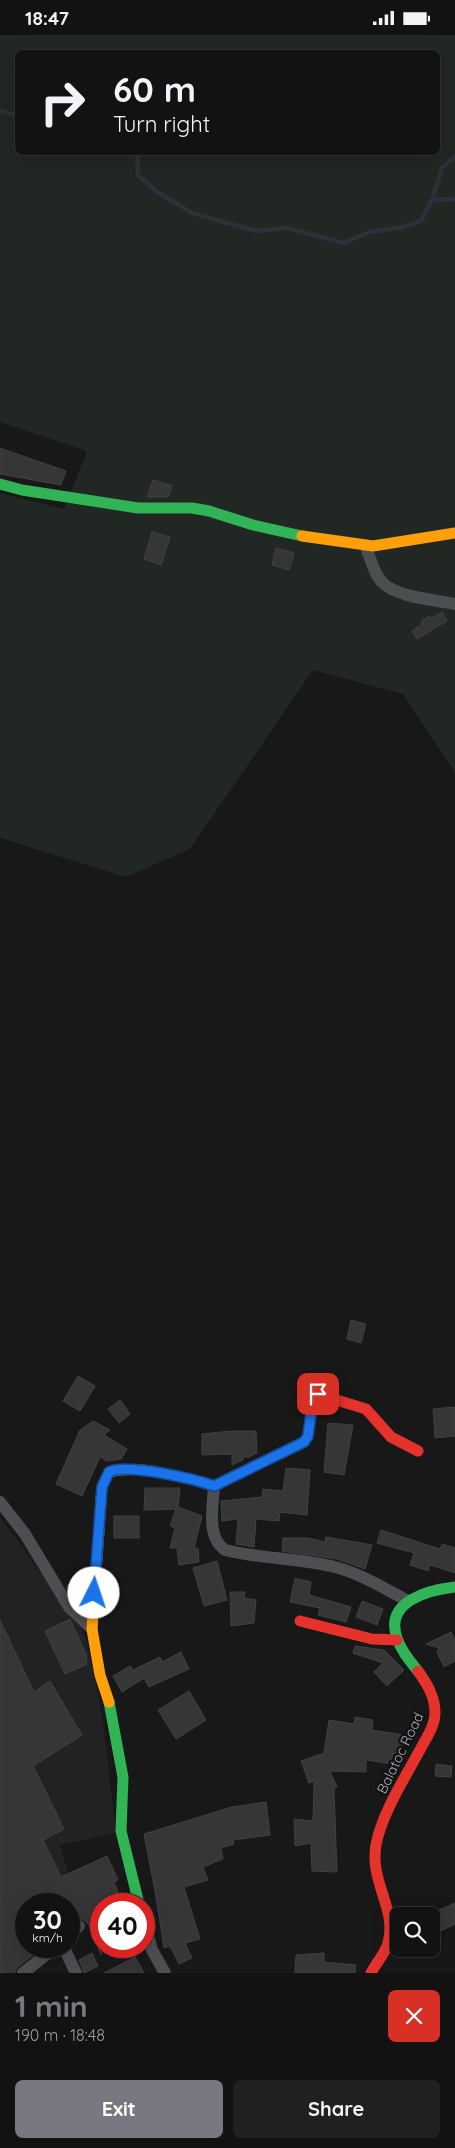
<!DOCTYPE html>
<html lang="en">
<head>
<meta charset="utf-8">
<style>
  :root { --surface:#121212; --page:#1f2020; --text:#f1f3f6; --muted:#9c9e9f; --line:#313232; --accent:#787880 }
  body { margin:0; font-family:Quicksand,sans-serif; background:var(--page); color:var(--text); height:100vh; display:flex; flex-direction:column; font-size:19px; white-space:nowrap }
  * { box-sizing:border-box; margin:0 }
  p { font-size:16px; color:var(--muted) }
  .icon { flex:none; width:28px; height:28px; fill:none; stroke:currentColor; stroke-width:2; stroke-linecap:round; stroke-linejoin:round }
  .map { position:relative; height:1938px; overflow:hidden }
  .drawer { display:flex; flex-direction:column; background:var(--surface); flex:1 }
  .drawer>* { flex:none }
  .top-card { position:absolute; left:15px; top:15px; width:425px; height:105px; border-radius:8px; box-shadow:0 5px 20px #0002,0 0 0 1px var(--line); background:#121212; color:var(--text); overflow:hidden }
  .fabs { position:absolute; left:390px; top:1872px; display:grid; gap:10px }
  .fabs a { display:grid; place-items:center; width:50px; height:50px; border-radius:8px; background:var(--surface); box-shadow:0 5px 20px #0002,0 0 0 1px var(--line); font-size:25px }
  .speed { position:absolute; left:15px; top:1858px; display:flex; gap:10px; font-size:25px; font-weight:700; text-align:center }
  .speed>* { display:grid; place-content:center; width:65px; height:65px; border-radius:50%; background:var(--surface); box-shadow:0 5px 20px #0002,0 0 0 1px var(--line); line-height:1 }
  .speed small { font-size:12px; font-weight:400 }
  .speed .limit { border:8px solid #d22; background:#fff; color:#111 }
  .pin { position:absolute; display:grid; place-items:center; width:42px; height:42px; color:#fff; margin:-21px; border-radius:10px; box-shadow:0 2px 8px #0006 }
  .me { position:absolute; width:55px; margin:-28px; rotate:4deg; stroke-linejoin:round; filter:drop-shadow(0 0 4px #0008) }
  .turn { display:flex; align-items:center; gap:18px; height:105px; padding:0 15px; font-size:22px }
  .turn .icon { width:65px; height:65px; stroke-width:2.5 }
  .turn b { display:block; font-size:35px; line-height:42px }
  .round { display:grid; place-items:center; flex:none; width:52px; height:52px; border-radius:8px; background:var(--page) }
  .head { display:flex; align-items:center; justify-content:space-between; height:85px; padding:0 15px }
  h1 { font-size:30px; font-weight:700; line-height:38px; color:var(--accent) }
  .cta { display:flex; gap:10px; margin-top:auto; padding:10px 15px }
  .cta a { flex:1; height:58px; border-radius:8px; background:var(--accent); color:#fff; font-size:20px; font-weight:700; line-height:58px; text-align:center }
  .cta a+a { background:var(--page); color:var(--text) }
  .status { display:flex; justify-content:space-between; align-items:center; height:35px; padding:0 25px; background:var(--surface); direction:ltr }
  .status svg { height:14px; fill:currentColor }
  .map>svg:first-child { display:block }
</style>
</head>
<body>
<div class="status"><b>18:47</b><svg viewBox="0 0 49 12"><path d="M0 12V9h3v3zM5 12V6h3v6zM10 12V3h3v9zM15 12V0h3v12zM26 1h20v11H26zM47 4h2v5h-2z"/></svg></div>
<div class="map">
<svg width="455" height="1938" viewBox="0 0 455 1938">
  <rect width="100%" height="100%" fill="#181818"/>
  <path fill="#222224" d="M0,1482l82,112 4,11 16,73 14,120 -56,12 16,54 -50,5v27l-26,13z"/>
  <path fill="#212722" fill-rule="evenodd" d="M0,0h455v738l-52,-79 -90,-24 -123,179 -64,28 -126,-39v-345l64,16 23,-58 -87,-29zM18,18h420v100h-420z"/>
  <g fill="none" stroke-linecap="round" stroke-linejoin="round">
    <g stroke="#2c3139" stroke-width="4.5">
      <path d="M0,76l18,5"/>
      <path d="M137,118l1,22 18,16 36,22 65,18 30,-3 57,15 25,-11 30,-4 22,-7 11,-21 10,-32 13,-11"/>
      <path d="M432,165l23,-1"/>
    </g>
  </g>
  <g fill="#363637" stroke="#414144">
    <path d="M0,413l66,23 -5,14 -61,-11z"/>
    <path d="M153,445l19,6 -4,11h-21z"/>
    <path d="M152,497l18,5 -9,28 -17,-6z"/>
    <path d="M276,513l18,5 -5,17 -17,-5z"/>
    <path d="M442,577l5,9 -30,18 -5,-8 10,-7 -1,-3 9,-5 1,3z"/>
    <path d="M351,1285l15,4 -5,19 -14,-4z"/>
    <path d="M78,1341l17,10 -15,25 -17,-10z"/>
    <path d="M120,1365l10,14 -11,9 -11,-14z"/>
    <path d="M455,1372v29l-20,2 -2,-29z"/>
    <path d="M93,1386l17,9 -6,5 23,14 -6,10 -14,2 -7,-4 -18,39 -26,-12 24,-54z"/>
    <path d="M328,1388l25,2 -9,50 -20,-3z"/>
    <path d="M232,1396h24l1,22 -8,4h-6v3l-11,5v-11l-30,1v-21z"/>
    <path d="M286,1433l24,2 -3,45 -27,-3 -1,9 -23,-2 -2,28 -18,-3 2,-25 -16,2 -1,-20 41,-4 1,-8 20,2z"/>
    <path d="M145,1453h35l-2,19 24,9 -8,32h4l1,14 -20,3 -2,-17h-7l5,-20 -5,-2 6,-17 -32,1z"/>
    <rect x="114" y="1481" width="25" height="22"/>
    <path d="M381,1495l59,19 2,-5 13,4v25l-25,-8 -2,6 -18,-6 4,-12 -37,-10z"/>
    <path d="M326,1502l46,8 -7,24 -28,-10 -55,-8 1,-13h25l17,4z"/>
    <path d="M217,1526l10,39 -23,6 -11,-38z"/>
    <path d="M82,1541l3,4 -2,20 -6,4 -11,-18z"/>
    <path d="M295,1543l16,4 -2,13 42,12 -5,15 -28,-7 2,-7 -30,-6z"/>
    <path d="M230,1557h15l-1,6 12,2 -2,23 -23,3z"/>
    <path d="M362,1566l21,8 -6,16 -21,-8z"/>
    <path d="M70,1584l16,35 1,10 -22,10 -20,-43z"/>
    <path d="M0,1585l34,72 16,-11 32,54 -49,31 31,63 -21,11 18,37 46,-21 11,24 -4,2 9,22h-22v51l-13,-31 -4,-4 -8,-2 -7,7v-21h-43v42h18l-26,21 -4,6h-14z"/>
    <path d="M451,1597l4,8v21l-11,6 -7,-15 2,-4 -13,-4z"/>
    <path d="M355,1611l29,4 20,20 -17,16 -13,-14 9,-9 -30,-10z"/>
    <path d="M181,1617l8,17 -40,18 -5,-9 -22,14 -9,-16 17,-10 3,4 27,-13 2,5z"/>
    <path d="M189,1656l17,29 -30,19 -18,-29z"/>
    <path d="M355,1682l18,3 -1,10 32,5 -5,30 -33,-5v12l-36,-1 7,16 -3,2 3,83 -25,-1 -1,-28 -16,3 -1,-27 19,2 1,-40 -5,2 -8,-22 23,-8 5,-33 25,4z"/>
    <path d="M436,1729l16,2 -1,11 -16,-1z"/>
    <path d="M266,1767l4,33 -37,5 1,4 -13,4 2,11 -20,8 5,13 -24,7 16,52 -15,4 7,15 -13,6 -9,-18 -6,2 -9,-57 -11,-57 88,-27z"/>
    <path d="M455,1868v21l-21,10 -3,-8v-12z"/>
    <path d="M92,1918l6,13 -14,7 -5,-13z"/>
    <path d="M324,1918v9l32,3 -1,8h-60l1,-18z"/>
    <path d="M135,1922l9,16h-40z"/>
  </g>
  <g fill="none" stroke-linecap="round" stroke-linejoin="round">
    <g stroke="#4d4e51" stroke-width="12">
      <path d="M365,510c5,11 8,27 16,36 13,16 54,19 74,23"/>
      <path d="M214,1451c-1,21 -8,51 11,64 36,9 74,8 110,17 26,7 49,21 73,34"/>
      <path d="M0,1467l25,32 44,73 23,22"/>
      <path d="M144,1886l8,29 13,23"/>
      <path d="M69,1901l10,-10"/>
      <path d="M63,1911l13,27"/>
      <path d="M23,1938l34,-27"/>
    </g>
    <g stroke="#30b455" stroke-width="11">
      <path d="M0,449l22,6 116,18h54l17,3 44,14 49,11"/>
      <path d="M418,1636c-8,-10 -17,-20 -21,-33 -13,-37 32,-48 58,-51"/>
      <path d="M109,1667l14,75 -2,54 18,73"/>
    </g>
    <g stroke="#ff9f0a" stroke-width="11">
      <path d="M302,501l71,10 82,-13"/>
      <path d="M109,1667l-9,-27 -8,-46 10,-142 7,-15c27,-7 58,2 84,8"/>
    </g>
    <g stroke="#e5322d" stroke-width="11">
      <path d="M193,1445l21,6 90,-44 4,-6 5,-38 4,-4 49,15 25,28 27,14"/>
      <path d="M300,1586l72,18 25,1"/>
      <path d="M371,1938c5,-10 14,-19 17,-30 10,-37 -23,-64 -10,-107 9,-31 28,-60 43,-88 6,-11 14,-23 14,-35 0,-17 -8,-29 -17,-42"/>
    </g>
  </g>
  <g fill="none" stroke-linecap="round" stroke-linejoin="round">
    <g stroke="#114b97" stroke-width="12">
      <path id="route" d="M94,1558l8,-106 7,-15c17,-9 86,7 105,14l90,-44 4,-6 5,-38 5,-4"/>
    </g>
    <use href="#route" stroke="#1a73e8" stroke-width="9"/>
  </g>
  <g text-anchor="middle" stroke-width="5" stroke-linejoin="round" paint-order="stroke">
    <g font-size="14" fill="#abacb8" stroke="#131214">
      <text transform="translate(400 1718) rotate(-64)" y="5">Balatoc Road</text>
    </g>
  </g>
</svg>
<div class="fabs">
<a><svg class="icon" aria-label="search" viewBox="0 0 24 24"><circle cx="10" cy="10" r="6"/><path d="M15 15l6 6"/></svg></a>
</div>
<div class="speed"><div>30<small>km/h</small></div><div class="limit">40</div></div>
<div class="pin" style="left:318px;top:1359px;background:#d93025"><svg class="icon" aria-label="arrive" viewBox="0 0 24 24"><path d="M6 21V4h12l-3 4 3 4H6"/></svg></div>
<svg class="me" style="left:94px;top:1558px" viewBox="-20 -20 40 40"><circle r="19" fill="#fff"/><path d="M0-13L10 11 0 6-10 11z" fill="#1a73e8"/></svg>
<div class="top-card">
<div class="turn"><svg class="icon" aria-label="right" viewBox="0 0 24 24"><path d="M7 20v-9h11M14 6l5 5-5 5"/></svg><div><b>60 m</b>Turn right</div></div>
</div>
</div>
<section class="drawer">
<div class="head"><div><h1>1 min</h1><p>190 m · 18:48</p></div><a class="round" style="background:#d93025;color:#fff"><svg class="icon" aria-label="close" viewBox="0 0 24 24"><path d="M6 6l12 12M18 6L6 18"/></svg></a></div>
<div class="cta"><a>Exit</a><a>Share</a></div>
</section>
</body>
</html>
